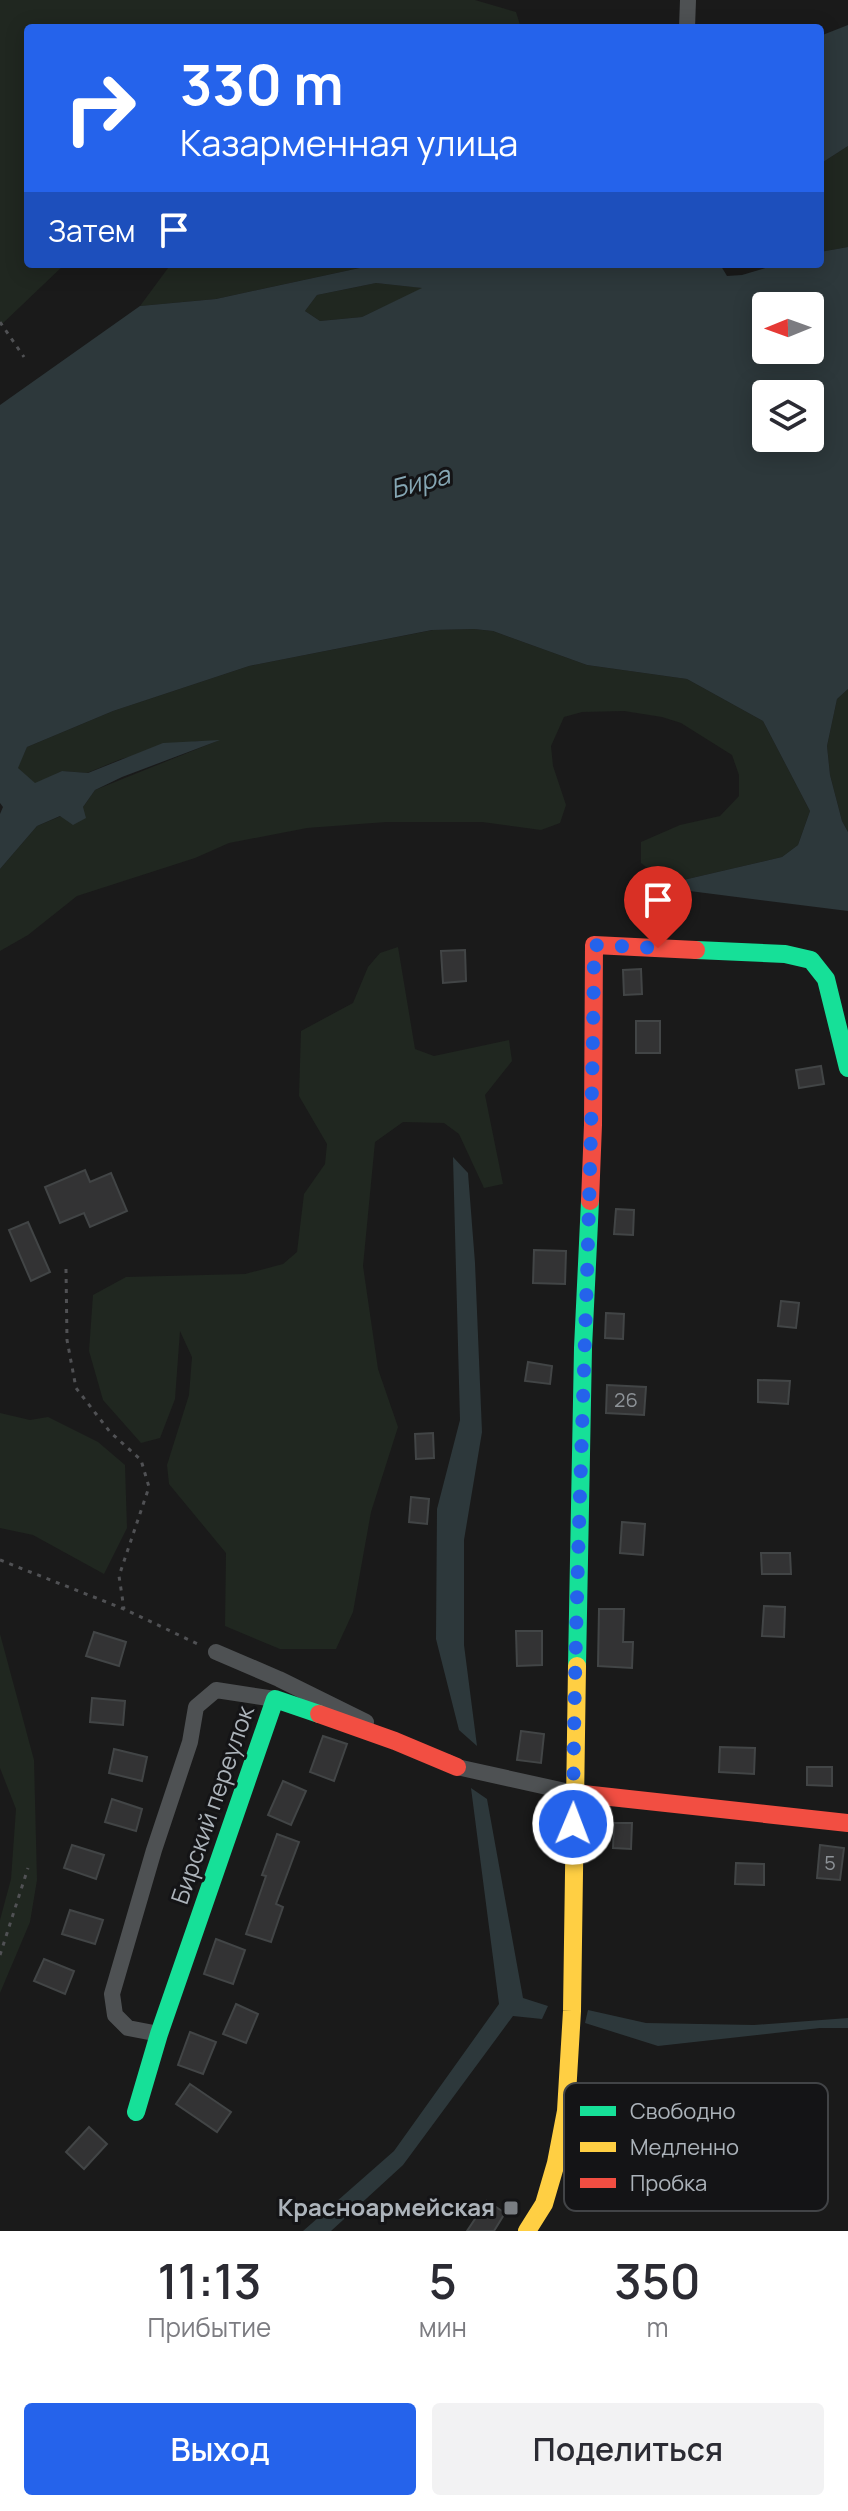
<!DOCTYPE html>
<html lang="ru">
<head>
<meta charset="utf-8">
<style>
  :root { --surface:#fff; --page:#f2f2f3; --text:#2b2b33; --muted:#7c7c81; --accent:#2563eb }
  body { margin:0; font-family:Manrope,sans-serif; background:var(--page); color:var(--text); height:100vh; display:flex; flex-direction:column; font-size:30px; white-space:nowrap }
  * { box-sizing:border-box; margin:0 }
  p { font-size:26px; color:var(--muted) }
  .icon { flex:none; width:44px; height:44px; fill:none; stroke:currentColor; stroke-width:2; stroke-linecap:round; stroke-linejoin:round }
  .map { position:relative; height:2231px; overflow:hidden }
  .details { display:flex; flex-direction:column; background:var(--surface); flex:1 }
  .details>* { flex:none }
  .hud { position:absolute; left:24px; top:24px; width:800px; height:244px; border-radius:8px; box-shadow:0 4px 20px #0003; background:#2563eb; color:#fff; overflow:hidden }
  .needle { width:52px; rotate:269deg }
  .controls { position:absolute; left:752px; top:292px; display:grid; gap:16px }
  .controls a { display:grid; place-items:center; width:72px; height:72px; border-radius:8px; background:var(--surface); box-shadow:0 4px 20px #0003; font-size:40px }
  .pin { position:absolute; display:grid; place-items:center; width:68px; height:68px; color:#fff; margin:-82px -34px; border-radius:50% 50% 50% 0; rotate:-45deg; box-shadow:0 0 8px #0007 }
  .pin .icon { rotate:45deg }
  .me { position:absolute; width:88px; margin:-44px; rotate:1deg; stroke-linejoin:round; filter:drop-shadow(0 0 6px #0008) }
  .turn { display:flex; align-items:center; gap:28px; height:168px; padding:0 24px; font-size:36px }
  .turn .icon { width:104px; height:104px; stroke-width:2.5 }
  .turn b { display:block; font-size:56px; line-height:68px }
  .then { display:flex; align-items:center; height:76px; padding:0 24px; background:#0003; gap:16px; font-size:30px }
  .eta { display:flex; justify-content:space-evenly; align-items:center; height:136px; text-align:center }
  .eta b { font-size:48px; font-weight:600; line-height:56px }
  .action { display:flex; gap:16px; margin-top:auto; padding:16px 24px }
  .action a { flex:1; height:92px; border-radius:8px; background:var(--accent); color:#fff; font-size:32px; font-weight:600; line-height:92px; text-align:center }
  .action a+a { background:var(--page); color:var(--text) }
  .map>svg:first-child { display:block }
</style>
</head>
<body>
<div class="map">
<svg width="848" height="2231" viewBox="0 0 848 2231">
  <rect width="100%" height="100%" fill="#1a1a1a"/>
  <g fill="#202720">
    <path d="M0,0h475l41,12 5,16h-493v236h37l-65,62z"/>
    <path d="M848,146v101l-28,5v-88z"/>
    <path d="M171,264h207l-162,35 -76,7z"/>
    <path d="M376,283l48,5 -62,29 -42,4 -15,-10 12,-16z"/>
    <path d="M474,629l19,2 94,34 100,14 76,42 47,90 -12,34 -16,12 -103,24 -5,8 -33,-26v-21l39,-17 40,-9 19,-20v-21l-7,-20 -51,-32 -19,-6 -38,-6 -42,1 -18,5 -13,29 2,20 13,39 -6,18 -19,7 -59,-8h-96l-79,6 -78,15 -34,15 -118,38 -49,39 -28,16v-82l37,-43 46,-19 12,-17 122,-49h-20l-76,18 -34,14 -25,-2 -27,13 -18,-16 10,-21 86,-36 136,-45 184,-36z"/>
    <path d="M848,689v143l-6,-11 -12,-46 -3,-29 10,-47z"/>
    <path d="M398,947l17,102 19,7 75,-16 3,21 -27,34 18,89 -19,4 -25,-54 -15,-11 -41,-1 -28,20 -12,124 15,103 20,58 -27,85 -18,100 -17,37h-56l-55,-23 1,-73 -57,-69 -2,-19 22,-70 3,-38 -12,-26 -5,68 -15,39 -19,5 -38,-43 -14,-49 4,-56 33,-18 119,-3 38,-10 14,-12 7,-58 21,-30 2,-20 -28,-48 2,-65 52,-28 15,-36 12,-14z"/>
    <path d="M0,1413l30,7 18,-3 50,25 27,23 2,63 -23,46 -71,-39 -33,-7z"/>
    <path d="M0,1634l34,126 3,120 -7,42 -30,71v-73l11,-41 5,-70 -16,-41z"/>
  </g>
  <g fill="#2d383b" fill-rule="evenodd">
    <path d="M848,25v121l-28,18v-128z"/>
    <path d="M848,247v442l-11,10 -10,47 3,29 12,46 6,11v79l-174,-22 5,-8 103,-24 16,-12 12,-34 -47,-90 -76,-42 -100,-14 -94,-34 -19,-2 -42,1 -183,36 -136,45 -86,36 -9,21 17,15 27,-12 26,2 75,-30 57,-3 -98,37 -27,13 -12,17 3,11 -13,7 -13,-9 -23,10 -37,43v-55l3,-7 -3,-4v-398l140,-99 76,-7 162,-35h345l-2,2 6,10 15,-1 37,-11h41v-12zM376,283l46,5 -60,29 -42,4 -15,-10 12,-16zM766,306h44v44h-44zM766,394h44v44h-44z"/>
    <path d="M453,1157l15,16 7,90 7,169 -18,108v105l13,101 -18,-16 -23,-91 1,-130 23,-89z"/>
    <path d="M471,1788l16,11 36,199 25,8 -6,13 -29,-3 -110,149 -72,66h-28l91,-80 105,-147z"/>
    <path d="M588,2010l58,13 108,2 94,-7v10h-28l-162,18 -73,-23z"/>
  </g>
  <g fill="#333334" stroke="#424546" stroke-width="2">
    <path d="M465,950l1,31 -23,2 -2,-32z"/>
    <path d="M641,969l1,25 -18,1 -1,-25z"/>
    <rect x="636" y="1021" width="24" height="32"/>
    <path d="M821,1066l3,18 -25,4 -3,-18z"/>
    <path d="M85,1170l5,12 21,-9 16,38 -37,16 -6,-14 -24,10 -15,-36z"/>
    <path d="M616,1209l18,1 -1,25 -19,-1z"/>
    <path d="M28,1222l22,50 -19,9 -22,-51z"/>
    <path d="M534,1250l32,1 -1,33 -32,-1z"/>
    <path d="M781,1301l18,2 -3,25 -18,-2z"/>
    <path d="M606,1313l18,1 -1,25 -18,-1z"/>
    <path d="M528,1362l24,4 -2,18 -25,-3z"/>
    <path d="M758,1380l32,1 -2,23 -30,-2z"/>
    <path d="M607,1385l39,2 -2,28 -38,-2z"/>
    <path d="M433,1433l1,25 -18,1 -1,-25z"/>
    <path d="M411,1497l18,2 -2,25 -18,-2z"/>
    <path d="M622,1522l23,2 -2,31 -23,-2z"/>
    <path d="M761,1553h29l1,21h-29z"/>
    <path d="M764,1606l21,1 -1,30 -22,-1z"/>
    <path d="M599,1609h25l-1,33h10l-1,26 -34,-2z"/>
    <path d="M516,1631h26v34l-25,1z"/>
    <path d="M94,1632l32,10 -7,24 -33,-10z"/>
    <path d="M92,1698l33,3 -2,24 -33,-3z"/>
    <path d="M521,1731l23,3 -3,29 -24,-3z"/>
    <path d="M323,1736l24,8 -13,37 -24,-9z"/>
    <path d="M720,1747l35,1 -1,26 -35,-2z"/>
    <path d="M114,1749l33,8 -5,24 -33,-8z"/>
    <path d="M807,1767h25v19l-25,-1z"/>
    <path d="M283,1781l23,10 -15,34 -23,-10z"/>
    <path d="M112,1799l30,10 -6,22 -31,-9z"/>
    <path d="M614,1823h18l-1,26 -18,-1z"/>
    <path d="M277,1834l22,8 -23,62 7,3 -12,35 -25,-8 20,-58 -4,-1z"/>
    <path d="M72,1845l32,10 -8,24 -32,-11z"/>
    <path d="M820,1845l24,3 -4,32 -23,-2z"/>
    <path d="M736,1863l28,1v21l-29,-1z"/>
    <path d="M70,1910l33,10 -8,24 -33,-10z"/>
    <path d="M216,1939l29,11 -12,34 -29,-10z"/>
    <path d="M44,1959l30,12 -9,23 -31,-13z"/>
    <path d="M236,2004l22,10 -12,29 -23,-9z"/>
    <path d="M190,2032l26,10 -13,32 -25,-9z"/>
    <path d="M190,2084l41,28 -14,20 -41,-28z"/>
    <path d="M89,2127l18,17 -23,25 -18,-17z"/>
    <path d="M487,2201l18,12 -11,18h-27z"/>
  </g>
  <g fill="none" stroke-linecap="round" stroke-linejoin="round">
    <g stroke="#505154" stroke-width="3" stroke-dasharray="4 6" stroke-linecap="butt">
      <path d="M0,322l24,35"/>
      <path d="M66,1269l1,71 9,48 34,44 31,28 8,27 -30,89 5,33"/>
      <path d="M0,1560l124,49 78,37"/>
      <path d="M0,1955l28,-87"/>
    </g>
    <g stroke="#4e5153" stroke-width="16">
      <path d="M687,28l1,-28"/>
      <path d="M216,1652l63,27 87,43"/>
      <path d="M447,1762l10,5 117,26"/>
      <path d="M159,2034l-31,-6 -13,-13 -3,-21 42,-144 36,-108 6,-35 20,-17 59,9"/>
    </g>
    <g stroke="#16e098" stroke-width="18">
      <path d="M696,950l89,4 26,6 15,19 22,89"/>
      <path d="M577,1666l6,-318 7,-147"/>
      <path d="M136,2112l23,-78 116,-335 44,15"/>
    </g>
    <path stroke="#ffcf43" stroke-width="18" d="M527,2231l17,-27 12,-41 10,-52 6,-100 5,-345"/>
    <g stroke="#f24e42" stroke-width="18">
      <path d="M590,1201l3,-76 1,-180 102,5"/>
      <path d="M319,1714l76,27 62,26"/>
      <path d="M574,1793l274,30"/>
    </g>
  </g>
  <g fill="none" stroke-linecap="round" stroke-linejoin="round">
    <path stroke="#2563eb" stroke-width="14" stroke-dasharray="0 25.2" d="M573,1824c2,-293 19,-586 21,-879l64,3"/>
  </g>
  <rect fill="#797d82" stroke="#141416" stroke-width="3" x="503" y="2200" width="16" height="16" rx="4"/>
  <g text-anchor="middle" stroke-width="6" stroke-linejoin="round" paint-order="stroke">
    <g font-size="20" fill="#8e9398">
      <text x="626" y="1407">26</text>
      <text x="830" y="1870">5</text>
    </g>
    <g font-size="24" fill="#acb3ba" stroke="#141416">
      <text transform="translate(213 1805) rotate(-71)" y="8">Бирский переулок</text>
    </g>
    <g font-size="24" font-weight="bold" fill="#acb3ba" stroke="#141416" text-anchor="end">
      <text x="495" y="2216">Красноармейская</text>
    </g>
    <g font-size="26" font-style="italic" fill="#85a6b3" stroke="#141416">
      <text transform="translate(420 482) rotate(-15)" y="9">Бира</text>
    </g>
  </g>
  <rect x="564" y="2083" width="264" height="128" rx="12" fill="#141416" stroke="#424447" stroke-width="2"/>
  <rect x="580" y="2106" width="36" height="10" fill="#16e098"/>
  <rect x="580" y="2142" width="36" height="10" fill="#ffcf43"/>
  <rect x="580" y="2178" width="36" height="10" fill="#f24e42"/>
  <g font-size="22" fill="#acb3ba">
    <text x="630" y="2119">Свободно</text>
    <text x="630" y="2155">Медленно</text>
    <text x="630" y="2191">Пробка</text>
  </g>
</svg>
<div class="controls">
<a><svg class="needle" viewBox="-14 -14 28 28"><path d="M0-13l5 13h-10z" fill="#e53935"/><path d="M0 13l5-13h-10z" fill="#7c7c81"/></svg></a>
<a><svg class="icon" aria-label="layers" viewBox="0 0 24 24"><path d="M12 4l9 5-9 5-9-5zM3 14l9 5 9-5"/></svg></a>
</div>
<div class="pin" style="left:658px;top:948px;background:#d93025"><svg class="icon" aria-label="arrive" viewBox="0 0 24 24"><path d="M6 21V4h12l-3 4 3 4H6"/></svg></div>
<svg class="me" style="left:573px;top:1824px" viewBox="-20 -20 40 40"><circle r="17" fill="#2563eb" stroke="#fff" stroke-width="3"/><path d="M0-11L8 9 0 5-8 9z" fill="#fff"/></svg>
<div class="hud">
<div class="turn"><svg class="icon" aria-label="right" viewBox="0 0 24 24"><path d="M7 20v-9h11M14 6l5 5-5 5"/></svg><div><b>330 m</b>Казарменная улица</div></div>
<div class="then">Затем<svg class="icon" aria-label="arrive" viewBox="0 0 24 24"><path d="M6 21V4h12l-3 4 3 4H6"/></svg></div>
</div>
</div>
<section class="details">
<div class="eta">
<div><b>11:13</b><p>Прибытие</p></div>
<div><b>5</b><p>мин</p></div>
<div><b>350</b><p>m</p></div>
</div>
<div class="action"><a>Выход</a><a>Поделиться</a></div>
</section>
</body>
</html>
